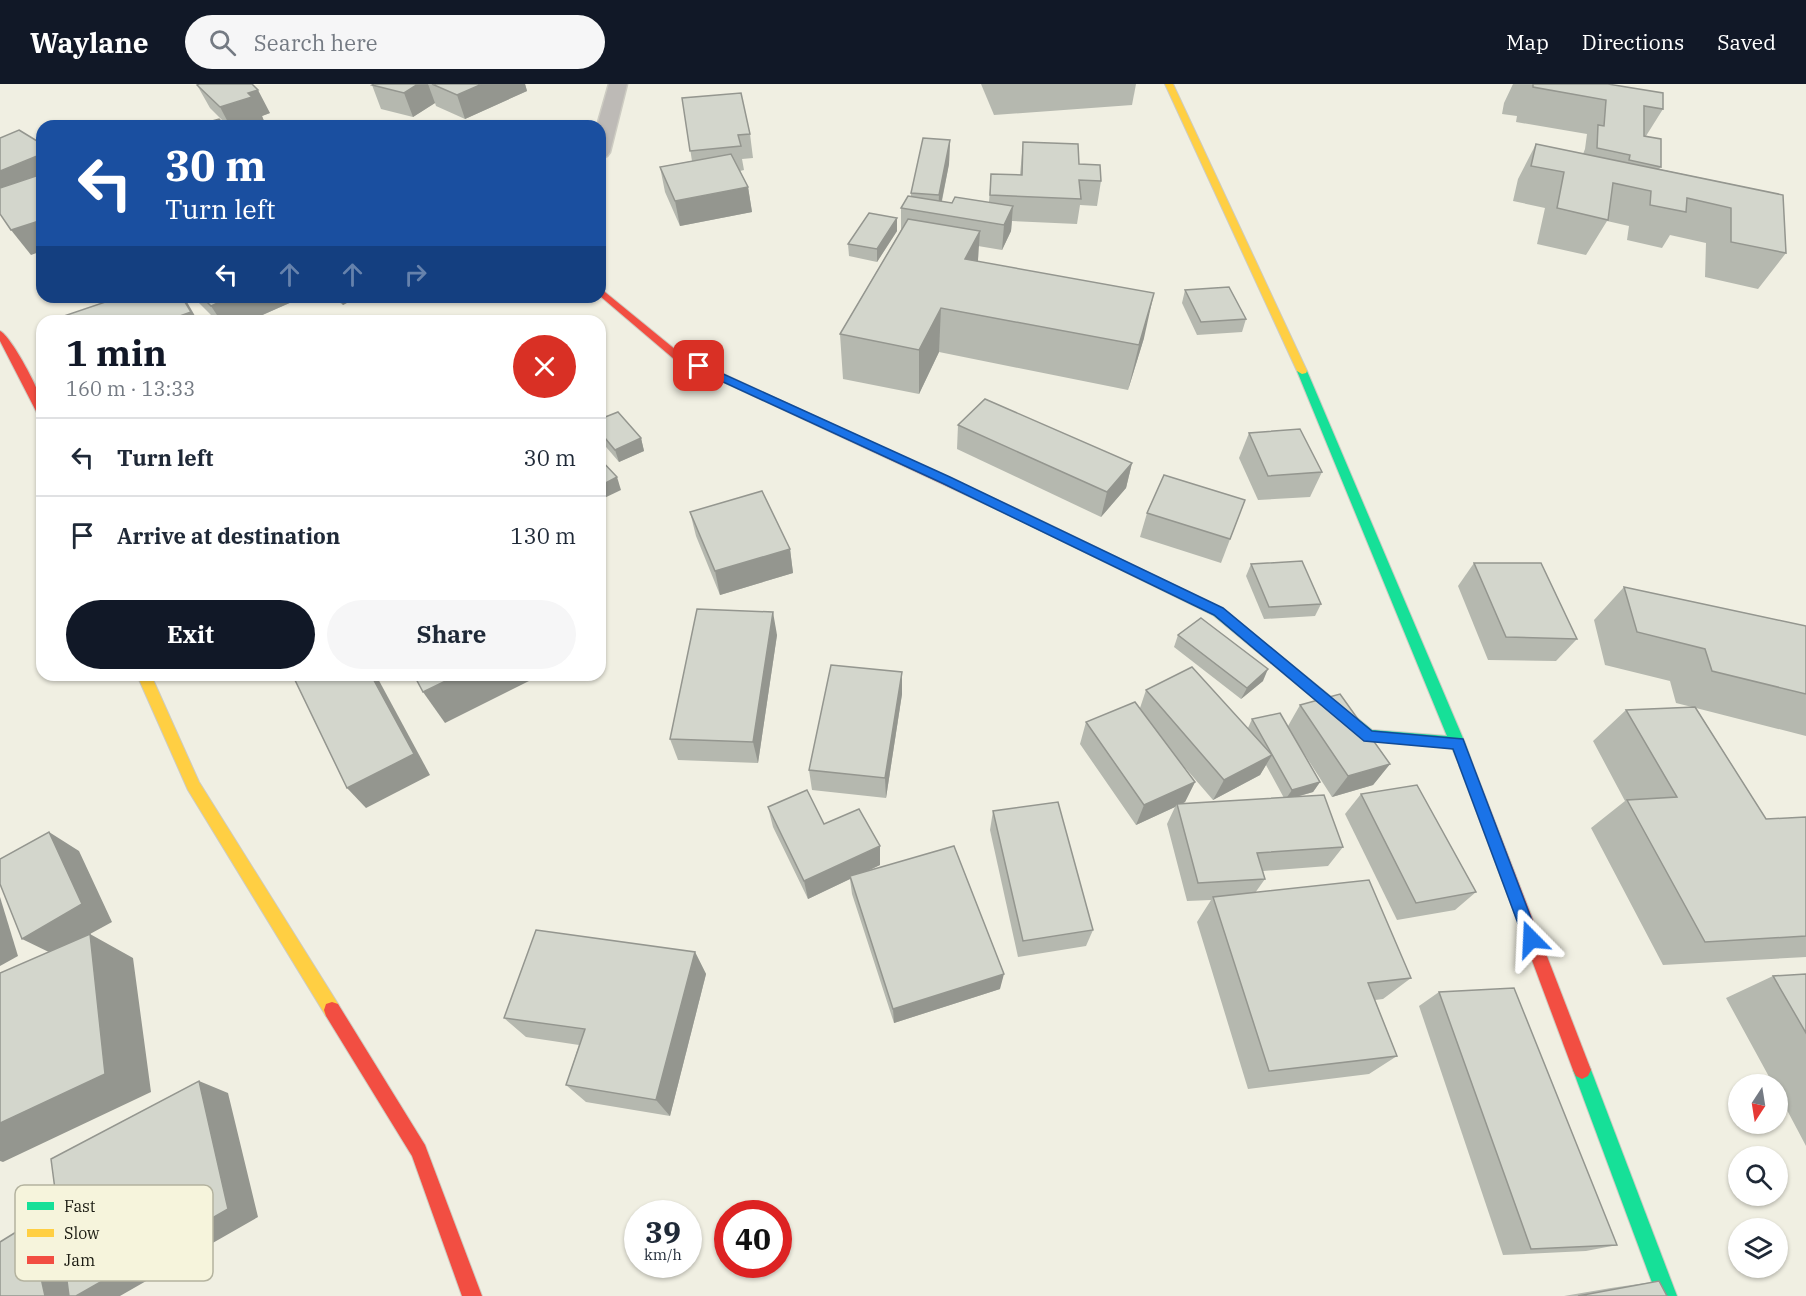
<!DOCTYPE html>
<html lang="en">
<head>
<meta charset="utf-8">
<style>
  :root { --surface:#fff; --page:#f6f6f7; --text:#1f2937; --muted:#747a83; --line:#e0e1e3; --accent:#111827 }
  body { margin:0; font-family:"IBM Plex Serif",serif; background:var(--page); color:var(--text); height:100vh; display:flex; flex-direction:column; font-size:22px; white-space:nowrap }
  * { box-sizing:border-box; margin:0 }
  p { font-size:20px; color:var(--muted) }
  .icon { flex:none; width:33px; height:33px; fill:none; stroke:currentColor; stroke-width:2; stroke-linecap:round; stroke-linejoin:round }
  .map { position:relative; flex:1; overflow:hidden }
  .details { position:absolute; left:36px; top:231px; width:570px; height:366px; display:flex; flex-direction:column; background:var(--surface); border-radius:18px; box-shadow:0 2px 4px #0004 }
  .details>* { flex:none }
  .banner { position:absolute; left:36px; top:36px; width:570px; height:183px; border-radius:18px; box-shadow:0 2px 4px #0004; background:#1a4fa0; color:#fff; overflow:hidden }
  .needle { width:39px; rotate:192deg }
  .buttons { position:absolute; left:1728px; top:990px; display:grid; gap:12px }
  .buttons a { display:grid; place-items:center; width:60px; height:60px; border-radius:50%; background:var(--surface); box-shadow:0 2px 4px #0004; font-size:30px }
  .speed { position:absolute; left:624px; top:1116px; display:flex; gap:12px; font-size:30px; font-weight:700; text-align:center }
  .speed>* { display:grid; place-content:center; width:78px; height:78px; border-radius:50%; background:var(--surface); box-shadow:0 2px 4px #0004; line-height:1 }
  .speed small { font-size:15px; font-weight:400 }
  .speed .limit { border:9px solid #d22; background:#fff; color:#111 }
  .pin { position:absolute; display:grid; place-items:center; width:51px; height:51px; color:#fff; margin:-26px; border-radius:12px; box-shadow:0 3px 9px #0006 }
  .me { position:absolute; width:66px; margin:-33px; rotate:339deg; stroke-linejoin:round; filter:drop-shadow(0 0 4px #0008) }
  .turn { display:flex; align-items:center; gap:21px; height:126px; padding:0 30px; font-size:27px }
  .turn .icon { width:78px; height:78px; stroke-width:2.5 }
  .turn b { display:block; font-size:42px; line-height:51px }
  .lanes { display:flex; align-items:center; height:57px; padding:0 30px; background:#0003; justify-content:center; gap:30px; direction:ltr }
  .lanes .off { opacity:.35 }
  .round { display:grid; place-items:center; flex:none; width:63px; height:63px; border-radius:32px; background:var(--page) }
  .headline { display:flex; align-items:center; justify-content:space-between; height:102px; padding:0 30px }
  h1 { font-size:36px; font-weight:700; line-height:45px; color:var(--accent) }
  .action { display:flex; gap:12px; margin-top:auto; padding:12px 30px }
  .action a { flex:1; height:69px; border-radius:36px; background:var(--accent); color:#fff; font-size:24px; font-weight:700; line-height:69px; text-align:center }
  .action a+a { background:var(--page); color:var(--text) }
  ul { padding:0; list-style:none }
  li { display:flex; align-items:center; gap:18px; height:78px; padding:0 30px; border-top:2px solid var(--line) }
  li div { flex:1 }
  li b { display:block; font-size:22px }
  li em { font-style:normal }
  header { display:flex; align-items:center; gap:36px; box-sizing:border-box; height:84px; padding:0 30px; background:var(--accent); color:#fff }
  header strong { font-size:28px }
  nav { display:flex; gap:33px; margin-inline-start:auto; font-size:21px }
  .search { width:420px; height:54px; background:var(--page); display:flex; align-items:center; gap:15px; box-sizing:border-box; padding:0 21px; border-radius:33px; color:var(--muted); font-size:22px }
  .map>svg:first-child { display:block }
</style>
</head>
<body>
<header>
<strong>Waylane</strong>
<div class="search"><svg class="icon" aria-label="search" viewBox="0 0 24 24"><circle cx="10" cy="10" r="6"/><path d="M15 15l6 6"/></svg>Search here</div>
<nav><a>Map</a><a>Directions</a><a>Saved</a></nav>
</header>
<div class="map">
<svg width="1806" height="1212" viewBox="0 0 1806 1212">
  <rect width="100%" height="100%" fill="#f0efe2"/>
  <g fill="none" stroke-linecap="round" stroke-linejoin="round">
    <g stroke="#cdccc2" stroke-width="3">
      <path id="street" d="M609,0h18l-17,68 -3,4 -7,2v-32h-3z"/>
    </g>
    <g stroke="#cdccc2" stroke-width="2">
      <g id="fast">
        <path d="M1302,284l5,3 158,372 8,22 -2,4 -5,2 -5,-2 -9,-21 -88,-8 -151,-125 -202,-99 -2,-3 2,-3h8l204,99 149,121 75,6 -150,-365z"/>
        <path d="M1582,977l6,3 3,6 86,226h-20l-84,-226 3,-6z"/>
      </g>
    </g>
    <g stroke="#cdccc2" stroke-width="2">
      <g id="slow">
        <path d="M1165,0h8l134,287 -1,2 -4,1 -5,-3z"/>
        <path d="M137,591h14l48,107 139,222 2,6 -2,6 -6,2 -6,-2 -138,-226z"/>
      </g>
    </g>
    <g stroke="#cdccc2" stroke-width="2">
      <g id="jam">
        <path d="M600,204l82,67 337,155 2,3 -2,3h-8l-337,-157 -74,-63z"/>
        <path d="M0,247c11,5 39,58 42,71 1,4 0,10 0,15l-5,-4 -37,-72z"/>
        <path d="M1466,675l5,2 2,4 118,305 -3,6 -6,3 -6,-3 -3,-6 -114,-305 2,-4z"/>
        <path d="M332,918l6,2 87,141 57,151h-20l-50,-140 -86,-140 -2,-6 2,-6z"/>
      </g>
    </g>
    <use href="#street" fill="#bdbab6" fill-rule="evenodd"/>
    <use href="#fast" fill="#16e098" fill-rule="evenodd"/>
    <use href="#slow" fill="#ffcf43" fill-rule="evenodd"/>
    <use href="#jam" fill="#f24e42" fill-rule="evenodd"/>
  </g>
  <g fill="#b5b8af" fill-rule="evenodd">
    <path d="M374,0h151l2,7 -62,28 -29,-13 -1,-3 -22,14 -32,-8 -9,-24z"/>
    <path d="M981,0h155l-4,21 -138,10z"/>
    <path d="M1513,0h95l55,25 -17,27 15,31 -2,2 124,26 3,58 -28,36 -53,-12 1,-34 -36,-8 -8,13 -35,-8 2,-14 -22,-5 -21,34 -49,-11 8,-36 -32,-7 5,-22 18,-35 47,10 2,-5 2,-15 -71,-12 1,-6 -15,-2 2,-11z"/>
    <path d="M197,1l73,28 -8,3 2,5 -15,5h-21l-18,-18z"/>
    <path d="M682,14l68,36 3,24 -11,1 2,11 -4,1 8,16 4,25 -72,14 -15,-34 -5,-25 32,-6z"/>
    <path d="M950,56l-1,24 -7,37 10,2 37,-1 2,-28 29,1 3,-33 56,22 22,17 -4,25 -17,-1 -3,19 -65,-3 -1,10 -9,19 -24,-4 -1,15 167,77 -16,52 -189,-38 -20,42 -76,-15 -3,-45 61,-104v-22l10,-12v-3z"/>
    <path d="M897,147l-20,31 -28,-6 -1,-12z"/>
    <path d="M1185,206l61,29 -4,13 -45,3 -15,-32z"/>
    <path d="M193,213h110l-54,24h-32z"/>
    <path d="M332,213h26l-15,8z"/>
    <path d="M600,335l41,19 3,13 -25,11 -19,-22z"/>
    <path d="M958,341l174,38 -6,25 -25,29 -144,-68z"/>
    <path d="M1249,349l73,39 -12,25 -52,3 -19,-42z"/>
    <path d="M1245,416l-24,63 -81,-26 7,-24z"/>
    <path d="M690,428l100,37 3,24 -73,22 -24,-59z"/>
    <path d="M1474,479l103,76 -21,22 -68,-1 -30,-74z"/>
    <path d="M1251,480l70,40 -6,12 -51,3 -18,-43z"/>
    <path d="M1624,503l182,39v110l-110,-28 70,111 40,-2v140l-143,8 -72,-137 34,-27 -32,-60 33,-31 66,-3 -16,-4 -6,-22 -65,-16 -11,-45z"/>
    <path d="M777,551l-19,128 -80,-3 -8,-21z"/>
    <path d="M1178,551l85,46 -22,18 -67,-52z"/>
    <path d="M902,588v22l-16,104 -74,-8 -3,-20z"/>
    <path d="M1146,606l102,38 4,-9 36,7 12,-21 90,59 -17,21 -41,12 -36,-56 24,41 -7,10 -17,5 47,50 -15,19 -65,5 2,8 -10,14 156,85 -28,21 -8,1 22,56 -28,18 -121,15 -51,-167 14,-22 -24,1 -20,-77 8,-17 -39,18 -56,-81 6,-22 54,-14zM1175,672l38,44 47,-25 6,-10 18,33 -102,6 3,-2 10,-20z"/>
    <path d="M1361,710l115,98 -21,18 -58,10 -52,-106z"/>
    <path d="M768,723l56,17 56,41 -14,7 134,117 -106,34 -42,-129 -2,-15 -42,20 -35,-72z"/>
    <path d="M993,727l100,119 -7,16 -68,11 -28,-127z"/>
    <path d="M695,868l11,22 -36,142 -84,-14 -20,-17 13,-40 -53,-8 -22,-19z"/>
    <path d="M1806,890v172l-28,-53v-9h-5l-47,-86 47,-22z"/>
    <path d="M1439,908l178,253 -31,6 -83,4 -84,-249z"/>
    <path d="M1659,1197l8,15h-103l47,-8z"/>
  </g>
  <g fill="#94968f">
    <path d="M418,0h10l7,19 -22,14 -9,-24z"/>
    <path d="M482,0h43l2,7 -62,28 -8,-24z"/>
    <path d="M258,6l12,23 -8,3 2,5 -15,5h-19l-10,-19 28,-14z"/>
    <path d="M950,56l-1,24 -10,50h-1l1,-19z"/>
    <path d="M42,70v31l-42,18v-32z"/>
    <path d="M748,103l4,25 -72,14 -5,-25z"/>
    <path d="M1013,122l-2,25 -9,19 2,-25z"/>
    <path d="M897,134v13l-20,31v-13z"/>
    <path d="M42,136v31l-11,4 -20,-25z"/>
    <path d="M980,147l-3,44 -12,-16z"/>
    <path d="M1154,209l-10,45 -16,52 11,-45z"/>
    <path d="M182,213h2l14,24h-32z"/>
    <path d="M231,213h72l-54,24h-28l-10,-15z"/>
    <path d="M339,213h19l-15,8z"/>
    <path d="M941,224l-2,44 -20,42v-44z"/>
    <path d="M641,354l3,13 -25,11 -4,-12z"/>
    <path d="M1132,379l-6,25 -25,29 6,-25z"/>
    <path d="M617,393l4,13 -21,10v-14z"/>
    <path d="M790,465l3,24 -73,22 -5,-24z"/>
    <path d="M773,528l4,23 -19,128 -5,-21z"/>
    <path d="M1268,585l-5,12 -22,18 6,-11z"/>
    <path d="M902,588v22l-16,104 -1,-20z"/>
    <path d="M371,591h5l54,100 -64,33 -19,-20z"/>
    <path d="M458,591h83l-96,48 -22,-31z"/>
    <path d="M1272,671l-12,20 -47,25 11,-20z"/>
    <path d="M1390,680l-17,21 -41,12 16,-21z"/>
    <path d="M1195,698l-10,20 -8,4v-2l-2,3 -39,18 8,-20z"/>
    <path d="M1320,698l-7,10 -28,8 7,-10z"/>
    <path d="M49,748l30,19 33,71 -22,12 43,24 18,134 -148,70 -3,-1v-38l55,-168 -33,-16z"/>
    <path d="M880,762v19l-30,14v-3v3l-42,20 -4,-18z"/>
    <path d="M0,813l18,59 -18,10z"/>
    <path d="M695,868l11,22 -36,142 -14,-16z"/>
    <path d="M1004,890l-4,15 -106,34 -1,-14z"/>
    <path d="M199,997l29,12 30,124 -138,79h-75l-16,-72 38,7z"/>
  </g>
  <g fill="#d3d6cc" stroke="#94968f" stroke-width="1.5">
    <path d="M199,0h53l6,6 -10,3 4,4 -32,10 -23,-22z"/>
    <path d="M374,0h44l-14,9 -32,-8z"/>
    <path d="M432,0h50l-25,11z"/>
    <path d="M1533,0h75l55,9v16l-19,-3v30l17,3v28l-32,-7 1,-5 -33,-7 1,-23 6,1 2,-26 -73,-13z"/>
    <path d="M741,9l9,41 -12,1 3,11 -51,5 -8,-53z"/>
    <path d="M219,35l7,7h-32z"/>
    <path d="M19,46l23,14v10l-42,17v-33z"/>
    <path d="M923,54l27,2 -11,55 -28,-2z"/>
    <path d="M1023,58l55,2 1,20 21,1 1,16 -22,-1 2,19 -91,-4 1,-21 31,1z"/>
    <path d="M1536,60l247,51 3,58 -55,-11v-34l-44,-10 -1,14 -36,-7 1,-14 -38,-8 -5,37 -51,-12 7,-36 -33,-6z"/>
    <path d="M731,70l17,33 -73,14 -15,-34z"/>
    <path d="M42,90v46l-31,10 -11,-16v-26z"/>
    <path d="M908,112l44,7 3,-6 58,9 -9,19 -103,-17z"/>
    <path d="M869,129l28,5 -20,31 -29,-5z"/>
    <path d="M908,135l72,12 -15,28 189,34 -15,52 -198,-37 -22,42 -79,-16z"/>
    <path d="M1229,203l17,32 -45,3 -16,-32z"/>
    <path d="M120,213h62l9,15 -25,9h-113l-1,-1z"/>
    <path d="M202,213h29l-20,9z"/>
    <path d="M985,315l147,64 -25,29 -149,-67z"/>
    <path d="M618,328l23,26 -26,12 -15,-18v-13z"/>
    <path d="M1300,345l22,43 -54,4 -19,-43z"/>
    <path d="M600,375l17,18 -17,9z"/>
    <path d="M1164,391l81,25 -15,39 -83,-26z"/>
    <path d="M762,407l28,58 -75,22 -25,-59z"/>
    <path d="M1302,477l19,43 -52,3 -18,-43z"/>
    <path d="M1474,479h67l36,76 -71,-2z"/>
    <path d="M1624,503l182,39v68l-94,-23 -7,-22 -68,-17z"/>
    <path d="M697,525l76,3 -20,130 -83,-3z"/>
    <path d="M1201,534l67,51 -21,19 -69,-53z"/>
    <path d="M831,581l71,7 -17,106 -76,-8z"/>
    <path d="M1192,583l80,88 -48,25 -78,-90z"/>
    <path d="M300,591h71l43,79 -67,34 -53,-110z"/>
    <path d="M414,591h44l-35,17z"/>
    <path d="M1340,610l50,70 -42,12 -48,-71z"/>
    <path d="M1135,618l60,80 -51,23 -58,-83z"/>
    <path d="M1695,623l71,112 40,-2v119l-101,6 -78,-142 50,-3 -51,-87z"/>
    <path d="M1280,629l40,69 -28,8 -40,-71z"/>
    <path d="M1417,701l59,107 -60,11 -55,-109z"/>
    <path d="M807,706l17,34 35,-15 21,37 -76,35 -36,-74z"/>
    <path d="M1324,711l19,52 -86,6 8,26 -67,4 -21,-79z"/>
    <path d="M1058,718l35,128 -70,11 -30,-130z"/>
    <path d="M49,748l33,72 -60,35 -22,-55v-25z"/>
    <path d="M954,762l50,128 -111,35 -43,-133z"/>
    <path d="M1369,796l42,98 -43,5 29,73 -128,15 -56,-174z"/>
    <path d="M536,846l159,22 -39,148 -90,-15 19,-56 -81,-11z"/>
    <path d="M90,850l15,140 -105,49v-150z"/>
    <path d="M1806,890v59l-33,-57z"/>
    <path d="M1514,904l103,257 -86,4 -92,-257z"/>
    <path d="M199,997l29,128 -152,87h-7l-18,-137z"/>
    <path d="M29,1140l16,72h-45v-54z"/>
    <path d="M1659,1197l8,15h-89z"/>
  </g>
  <path fill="#1a73e8" stroke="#114b97" stroke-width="1.5" d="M699,279l251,114 273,131 149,123 91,8 76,200 -2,6 -6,2 -5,-2 -73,-196 -89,-8 -150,-126 -272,-132 -247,-114 -1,-3z"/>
  <rect x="15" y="1101" width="198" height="96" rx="9" fill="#f6f4dc" stroke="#b4b39f" stroke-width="1.5"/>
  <rect x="27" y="1118" width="27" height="8" fill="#16e098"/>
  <rect x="27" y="1145" width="27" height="8" fill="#ffcf43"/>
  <rect x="27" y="1172" width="27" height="8" fill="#f24e42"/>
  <g font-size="16" fill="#1b1b12">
    <text x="64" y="1128">Fast</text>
    <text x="64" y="1155">Slow</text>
    <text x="64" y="1182">Jam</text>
  </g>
</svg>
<div class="buttons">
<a><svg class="needle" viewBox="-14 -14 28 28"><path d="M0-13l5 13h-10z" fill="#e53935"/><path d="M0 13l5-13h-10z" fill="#747a83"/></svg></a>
<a><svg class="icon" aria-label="search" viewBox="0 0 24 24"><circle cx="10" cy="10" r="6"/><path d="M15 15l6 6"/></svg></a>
<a><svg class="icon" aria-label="layers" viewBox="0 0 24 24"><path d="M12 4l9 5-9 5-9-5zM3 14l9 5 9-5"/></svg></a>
</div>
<div class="speed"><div>39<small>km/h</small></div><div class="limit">40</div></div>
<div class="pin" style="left:699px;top:282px;background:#d93025"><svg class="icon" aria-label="arrive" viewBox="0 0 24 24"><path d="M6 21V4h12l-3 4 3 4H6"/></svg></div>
<svg class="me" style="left:1531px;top:855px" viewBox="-20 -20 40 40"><path d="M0-17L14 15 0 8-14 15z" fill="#1a73e8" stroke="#fff" stroke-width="4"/></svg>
<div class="banner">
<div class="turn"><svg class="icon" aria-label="left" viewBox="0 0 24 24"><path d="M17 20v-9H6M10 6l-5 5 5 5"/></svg><div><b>30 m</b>Turn left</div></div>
<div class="lanes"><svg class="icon" aria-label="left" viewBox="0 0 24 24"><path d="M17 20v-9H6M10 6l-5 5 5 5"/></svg><svg class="icon off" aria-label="ahead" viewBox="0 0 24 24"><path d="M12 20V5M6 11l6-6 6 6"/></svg><svg class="icon off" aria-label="ahead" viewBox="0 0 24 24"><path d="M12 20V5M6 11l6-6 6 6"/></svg><svg class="icon off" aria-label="right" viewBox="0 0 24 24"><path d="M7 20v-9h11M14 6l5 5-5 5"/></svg></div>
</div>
<section class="details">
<div class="headline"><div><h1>1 min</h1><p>160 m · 13:33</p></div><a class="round" style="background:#d93025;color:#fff"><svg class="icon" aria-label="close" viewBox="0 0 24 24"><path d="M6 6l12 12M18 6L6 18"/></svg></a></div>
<ul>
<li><svg class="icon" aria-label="left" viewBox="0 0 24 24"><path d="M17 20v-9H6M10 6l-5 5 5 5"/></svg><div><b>Turn left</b></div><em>30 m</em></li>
<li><svg class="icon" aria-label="arrive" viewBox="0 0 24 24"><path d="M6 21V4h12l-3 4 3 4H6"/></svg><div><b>Arrive at destination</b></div><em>130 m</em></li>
</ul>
<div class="action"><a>Exit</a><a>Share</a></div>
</section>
</div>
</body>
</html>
